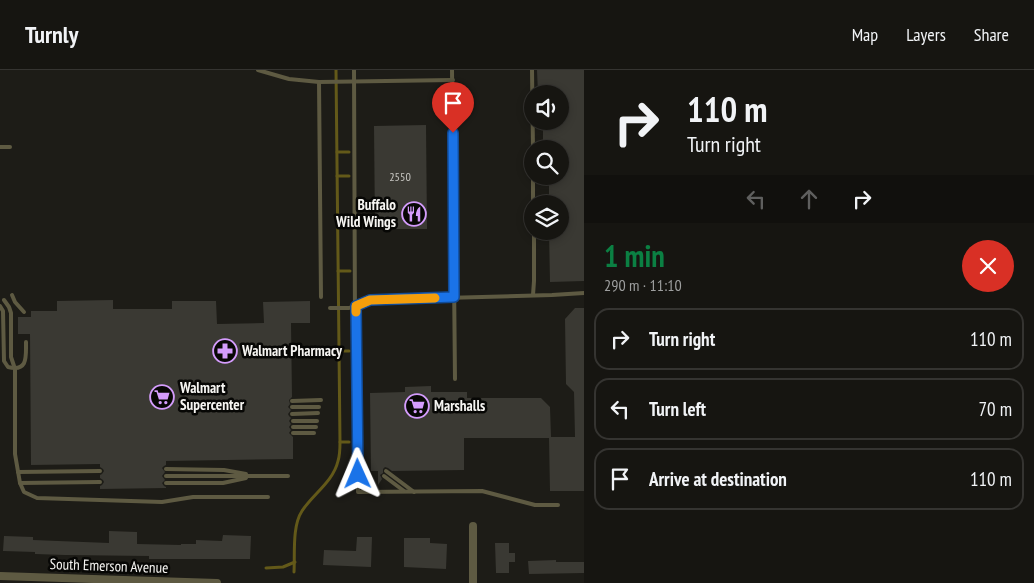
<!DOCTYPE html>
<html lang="en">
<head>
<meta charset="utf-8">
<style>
  :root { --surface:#161511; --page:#1f1e1a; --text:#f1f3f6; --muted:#9e9f9f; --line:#353431; --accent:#0b8043 }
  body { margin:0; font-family:"PT Sans Narrow",sans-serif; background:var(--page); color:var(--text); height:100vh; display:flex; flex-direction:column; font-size:19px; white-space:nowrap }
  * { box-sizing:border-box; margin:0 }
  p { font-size:16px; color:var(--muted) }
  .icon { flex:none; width:28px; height:28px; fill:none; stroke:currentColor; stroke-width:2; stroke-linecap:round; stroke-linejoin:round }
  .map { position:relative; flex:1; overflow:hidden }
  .drawer { display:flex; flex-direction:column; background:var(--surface); width:450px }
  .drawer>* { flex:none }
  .banner { background:#161511; color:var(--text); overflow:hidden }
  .fabs { position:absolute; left:524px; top:15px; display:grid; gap:10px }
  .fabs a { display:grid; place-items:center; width:45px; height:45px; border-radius:50%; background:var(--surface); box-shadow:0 2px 8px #0003,0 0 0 1px var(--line); font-size:25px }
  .pin { position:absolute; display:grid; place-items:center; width:42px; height:42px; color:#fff; margin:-51px -21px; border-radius:50% 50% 50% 0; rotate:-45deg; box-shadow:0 0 5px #0007 }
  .pin .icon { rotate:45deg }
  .me { position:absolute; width:55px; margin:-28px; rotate:359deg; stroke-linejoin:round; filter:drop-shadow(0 0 4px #0008) }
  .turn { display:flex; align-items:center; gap:18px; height:105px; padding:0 20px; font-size:22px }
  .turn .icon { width:65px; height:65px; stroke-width:2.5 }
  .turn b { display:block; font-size:35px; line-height:42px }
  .lanes { display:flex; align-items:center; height:48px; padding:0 20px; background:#0003; justify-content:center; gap:25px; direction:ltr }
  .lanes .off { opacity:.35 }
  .round { display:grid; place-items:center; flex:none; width:52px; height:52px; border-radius:26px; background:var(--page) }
  .summary { display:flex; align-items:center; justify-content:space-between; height:85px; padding:0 20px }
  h1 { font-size:30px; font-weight:700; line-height:38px; color:var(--accent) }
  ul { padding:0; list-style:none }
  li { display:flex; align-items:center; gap:15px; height:62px; margin:0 10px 8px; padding:0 10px; border:2px solid var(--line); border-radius:15px }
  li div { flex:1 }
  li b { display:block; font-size:19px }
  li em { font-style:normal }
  header { display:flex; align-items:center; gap:30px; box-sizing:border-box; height:70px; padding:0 25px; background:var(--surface); border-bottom:1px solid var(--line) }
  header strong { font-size:24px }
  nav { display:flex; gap:28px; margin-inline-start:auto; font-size:18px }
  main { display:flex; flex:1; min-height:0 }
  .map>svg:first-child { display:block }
</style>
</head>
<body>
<header>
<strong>Turnly</strong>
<nav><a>Map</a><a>Layers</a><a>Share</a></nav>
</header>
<main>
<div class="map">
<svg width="584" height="513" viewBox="0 0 584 513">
  <rect width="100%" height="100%" fill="#1d1c17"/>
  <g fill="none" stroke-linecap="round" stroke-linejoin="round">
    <g stroke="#635919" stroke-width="3">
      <path d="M337,82h12"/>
      <path d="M337,106h12"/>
      <path d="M338,201h12"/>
      <path d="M339,281h10"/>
      <path d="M340,372h9"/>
      <path d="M266,498l17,-1 12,-5"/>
      <path d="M294,502c1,-18 -2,-46 8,-61 11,-17 31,-29 36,-50 2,-6 2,-13 2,-19l-4,-372"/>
    </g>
  </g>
  <g fill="#3a3933">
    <path d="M537,0h47v211l-34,1 -1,-51h11v-27h-11v-28h11v-27h-11v-3h-6v-25h17v-27h-22z"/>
    <path d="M426,55l1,104h-52l-1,-103z"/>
    <path d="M113,230v9h59v-8h44l1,23 47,-1 -1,-21 47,-1v22h-19l1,74 -3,3 1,4 -2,3 3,3 -3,4 1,2 2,2 -2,3 2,3 -2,3 2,3 -2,3 4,4v22l-127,2v4l-2,1 -2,2 3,4 -3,4 3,4 -3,3 2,3 2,1v1l-66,1v-3l2,-1 2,-3 -1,-2 -3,-2v-3l2,-1 2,-3 -1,-2 -3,-2v-3l-69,1 -1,-131h-12v-17h13v-6h26v-10z"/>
    <path d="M575,238h9v183h-34l-1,-53h-85v32l-72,1 -4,-3 -3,-1 -2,2v4l-3,2 2,4 -4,6v-14h-7l-1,-78 35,-1v-5l26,-1v6h36v6h74l9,9 1,30h24l-1,-45 -8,-8 -1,-65z"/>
    <path d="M109,461l28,1v12l44,1v-1h15v-4l26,1 1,-6 28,1 -1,23h-101v-3l-84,-1 -30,-1v-2l-32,-1 1,-15 29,1v3l76,3z"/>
    <path d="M357,467h15l-1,30 -48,-2 1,-15 32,1z"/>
    <path d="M404,468h26v5l17,1 -1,25 -42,-2z"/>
    <path d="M495,473h14v10h6v9h-6v11h-13z"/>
    <path d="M556,490v2h28v11l-55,1 -1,-13z"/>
  </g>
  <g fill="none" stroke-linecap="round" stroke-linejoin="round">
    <g stroke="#5e5a42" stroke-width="4">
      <path d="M258,0l31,9 30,3 134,-2"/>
      <path d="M354,0l1,254 3,168 124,-1 53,14h23"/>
      <path d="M452,0l3,309"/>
      <path d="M532,0l1,79"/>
      <path d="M319,12l2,215"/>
      <path d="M0,77h10"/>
      <path d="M533,106v28"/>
      <path d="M12,225l3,7 9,10"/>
      <path d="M533,225l1,-14v-50"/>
      <path d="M4,230l5,7 2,6v44l4,12v85l5,29 4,9 13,6 125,4 31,-5h75"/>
      <path d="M0,236l3,5 1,50 4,6c20,5 18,-10 18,-25"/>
      <path d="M330,238h19l20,-8 183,-5 32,-2"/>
      <path d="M292,331l29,-1"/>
      <path d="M292,337h27"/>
      <path d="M292,344l26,-1"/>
      <path d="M293,351h24"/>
      <path d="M293,357h23"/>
      <path d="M293,363h21"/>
      <path d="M166,399l58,1 22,4"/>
      <path d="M386,401l28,21"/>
      <path d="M18,402l82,-1"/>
      <path d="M166,406h122"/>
      <path d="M384,406l20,15"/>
      <path d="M20,413l80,-1"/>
      <path d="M166,413h57l23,-5"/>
    </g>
    <g stroke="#5e5a42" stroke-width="8">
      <path d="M473,456v57"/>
      <path d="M0,506l217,7"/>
    </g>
  </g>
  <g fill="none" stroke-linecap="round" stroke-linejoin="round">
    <g stroke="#114b97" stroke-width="12">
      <path id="route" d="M358,404l-2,-168 14,-6 84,-3 -1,-164"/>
    </g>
    <use href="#route" stroke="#1a73e8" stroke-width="9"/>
    <path stroke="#f59e0b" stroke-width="9" d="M356,242v-6l14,-6 65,-2"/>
  </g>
  <defs>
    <g id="restaurant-ring" transform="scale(1.25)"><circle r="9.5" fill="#070705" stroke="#d49cfc" stroke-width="1.5"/><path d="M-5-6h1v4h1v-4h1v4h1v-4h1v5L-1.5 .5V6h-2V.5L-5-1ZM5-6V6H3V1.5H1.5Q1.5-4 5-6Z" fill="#d49cfc"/></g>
    <g id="pharmacy-ring" transform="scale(1.25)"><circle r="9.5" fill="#070705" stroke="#d49cfc" stroke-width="1.5"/><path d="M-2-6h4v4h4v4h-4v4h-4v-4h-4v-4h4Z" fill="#d49cfc"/></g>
    <g id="supermarket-ring" transform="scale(1.25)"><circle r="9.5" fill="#070705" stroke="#d49cfc" stroke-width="1.5"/><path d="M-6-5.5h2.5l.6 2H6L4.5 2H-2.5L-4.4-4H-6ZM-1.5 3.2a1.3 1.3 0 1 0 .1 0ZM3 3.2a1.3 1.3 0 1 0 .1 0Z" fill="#d49cfc"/></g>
  </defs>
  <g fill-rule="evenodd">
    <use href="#restaurant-ring" x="414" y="144"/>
    <use href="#pharmacy-ring" x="225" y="281"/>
    <use href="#supermarket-ring" x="162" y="327"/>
    <use href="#supermarket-ring" x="417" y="336"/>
  </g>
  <g text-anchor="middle" stroke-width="5" stroke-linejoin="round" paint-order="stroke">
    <g font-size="12" fill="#c7c6c2">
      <text x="400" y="111">2550</text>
    </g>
    <g font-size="15" font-weight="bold" fill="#f6f5f2" stroke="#070705" text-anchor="start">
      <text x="396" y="140" text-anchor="end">Buffalo<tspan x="396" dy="17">Wild Wings</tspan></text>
      <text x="242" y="286">Walmart Pharmacy</text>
      <text x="180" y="323">Walmart<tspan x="180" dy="17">Supercenter</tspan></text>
      <text x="434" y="341">Marshalls</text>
    </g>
    <g font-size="15" fill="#f6f5f2" stroke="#070705">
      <text transform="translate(109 496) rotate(2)" y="5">South Emerson Avenue</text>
    </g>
  </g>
</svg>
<div class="fabs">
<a><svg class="icon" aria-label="sound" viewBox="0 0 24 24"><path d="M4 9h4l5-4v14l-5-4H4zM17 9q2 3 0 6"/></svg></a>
<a><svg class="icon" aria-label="search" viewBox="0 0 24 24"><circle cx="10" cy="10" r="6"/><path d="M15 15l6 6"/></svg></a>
<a><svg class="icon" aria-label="layers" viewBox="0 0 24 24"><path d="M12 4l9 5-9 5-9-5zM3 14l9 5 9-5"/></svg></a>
</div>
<div class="pin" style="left:453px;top:63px;background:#d93025"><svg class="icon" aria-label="arrive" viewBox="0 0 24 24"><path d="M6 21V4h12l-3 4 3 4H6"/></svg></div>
<svg class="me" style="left:358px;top:404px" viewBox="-20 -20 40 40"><path d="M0-17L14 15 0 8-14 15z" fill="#1a73e8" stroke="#fff" stroke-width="4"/></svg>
</div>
<section class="drawer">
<div class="banner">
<div class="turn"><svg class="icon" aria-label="right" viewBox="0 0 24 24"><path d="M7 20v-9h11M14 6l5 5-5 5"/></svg><div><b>110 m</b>Turn right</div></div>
<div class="lanes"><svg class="icon off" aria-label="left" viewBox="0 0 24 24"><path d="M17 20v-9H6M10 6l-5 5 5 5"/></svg><svg class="icon off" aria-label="ahead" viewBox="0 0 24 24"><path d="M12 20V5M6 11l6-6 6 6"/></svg><svg class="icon" aria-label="right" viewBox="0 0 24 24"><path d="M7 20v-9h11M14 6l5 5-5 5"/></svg></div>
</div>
<div class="summary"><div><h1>1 min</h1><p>290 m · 11:10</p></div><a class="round" style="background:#d93025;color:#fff"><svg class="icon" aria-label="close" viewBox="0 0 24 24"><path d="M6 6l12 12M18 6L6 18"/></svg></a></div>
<ul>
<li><svg class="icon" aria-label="right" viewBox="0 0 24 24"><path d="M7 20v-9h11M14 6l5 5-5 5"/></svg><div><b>Turn right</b></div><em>110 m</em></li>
<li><svg class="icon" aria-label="left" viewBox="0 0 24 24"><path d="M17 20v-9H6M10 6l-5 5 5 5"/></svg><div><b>Turn left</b></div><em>70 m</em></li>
<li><svg class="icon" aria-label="arrive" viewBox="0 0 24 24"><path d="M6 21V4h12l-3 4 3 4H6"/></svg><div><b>Arrive at destination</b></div><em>110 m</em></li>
</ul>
</section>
</main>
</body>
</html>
